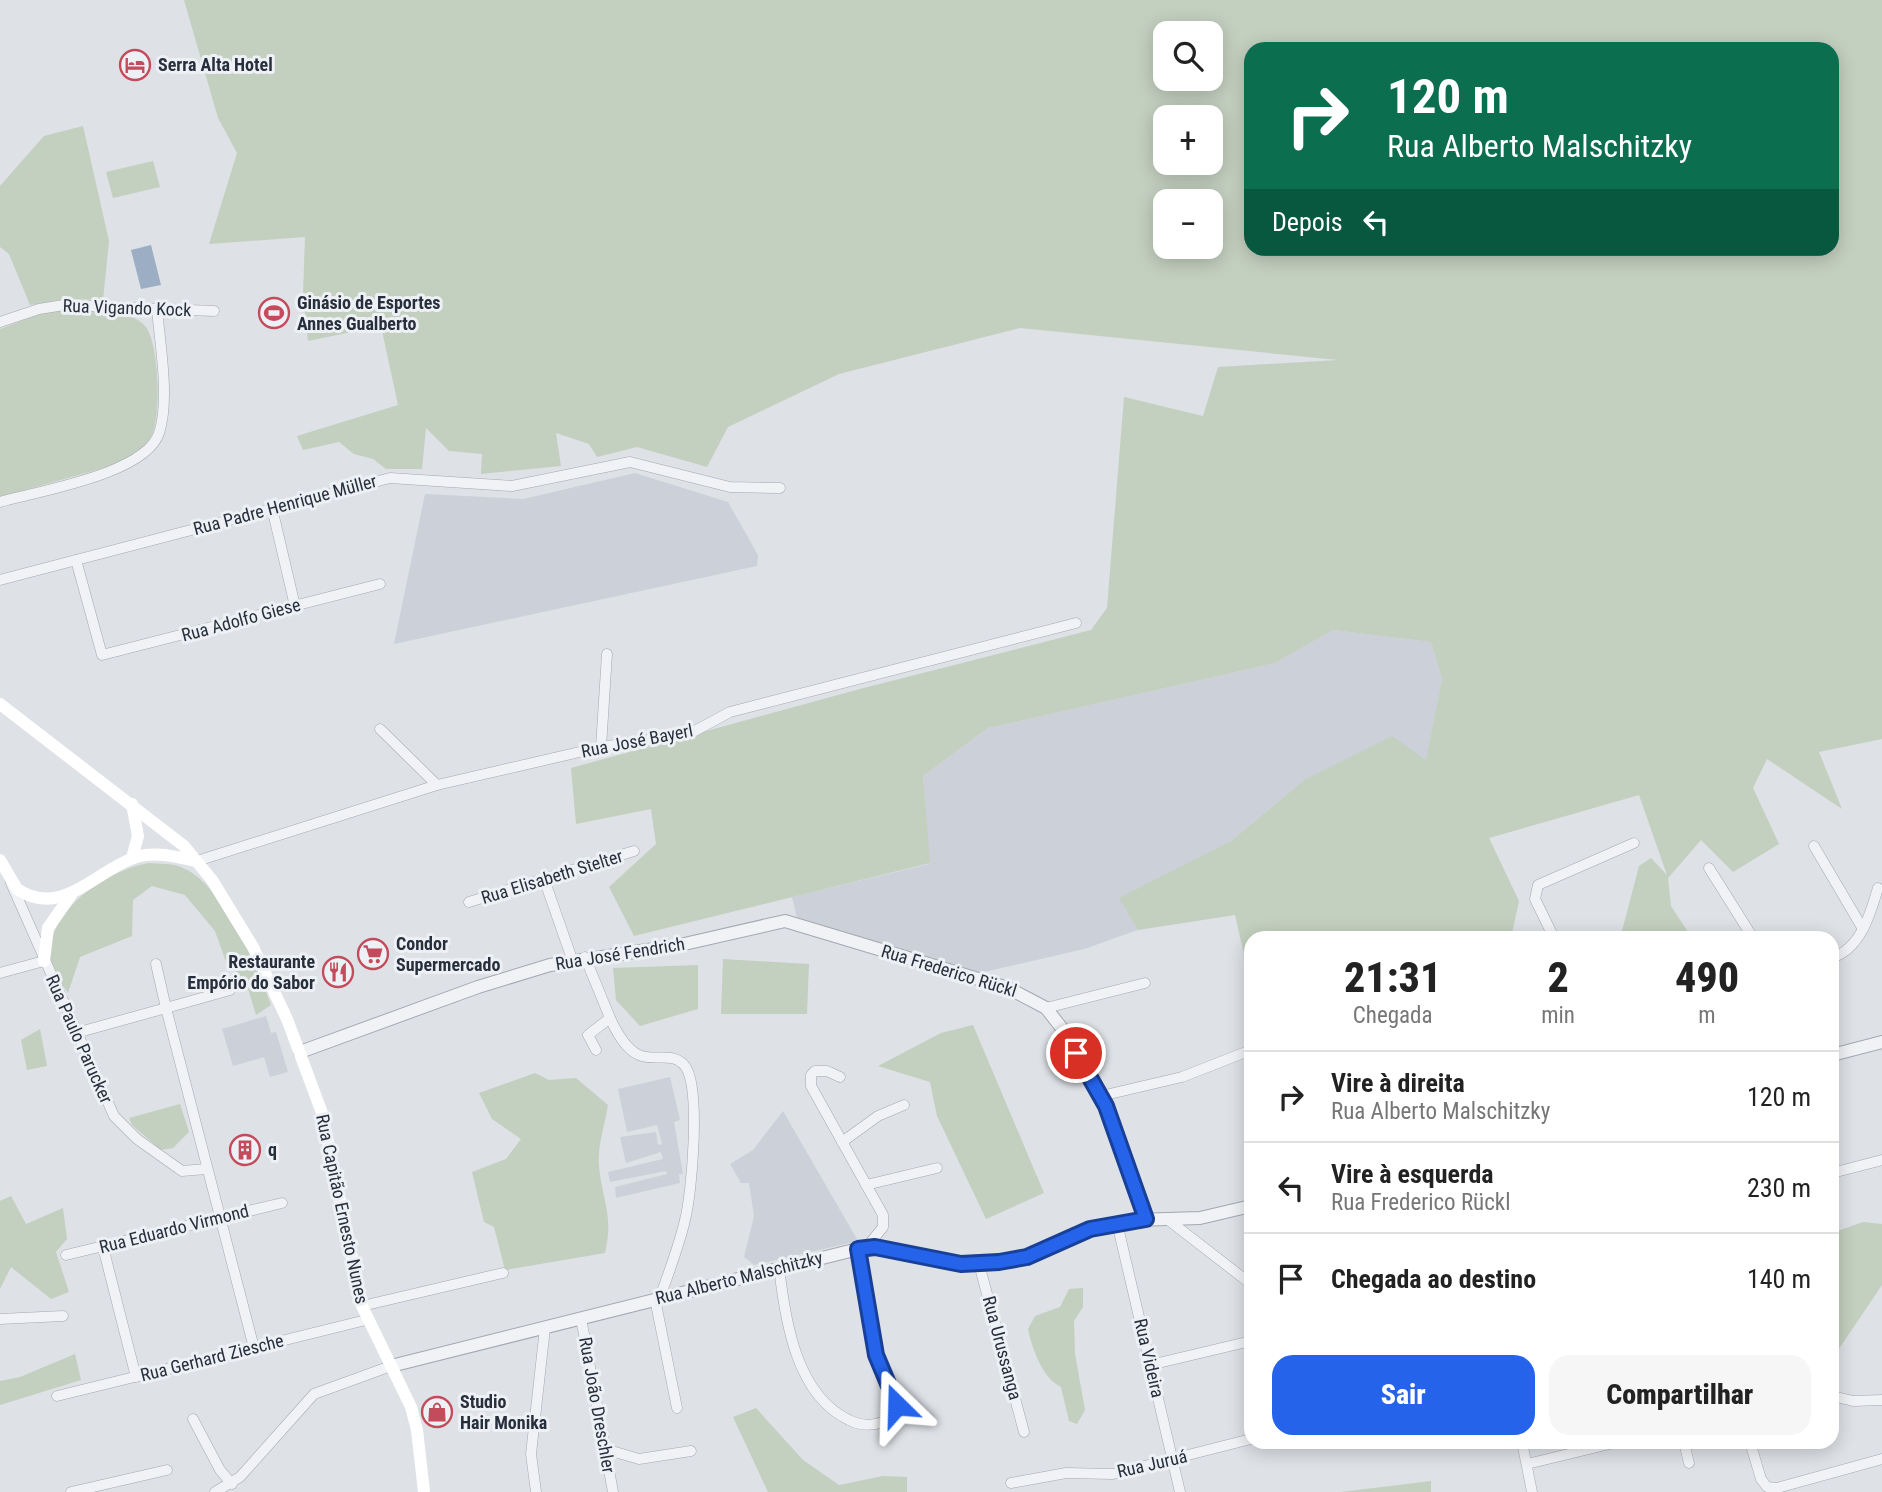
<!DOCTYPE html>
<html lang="pt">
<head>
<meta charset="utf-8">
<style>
  :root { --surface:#fff; --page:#f6f6f6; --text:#222; --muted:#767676; --line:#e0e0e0; --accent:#2563eb }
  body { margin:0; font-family:"Roboto Condensed",sans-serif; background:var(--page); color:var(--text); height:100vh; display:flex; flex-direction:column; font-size:26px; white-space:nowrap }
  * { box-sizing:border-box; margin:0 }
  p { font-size:23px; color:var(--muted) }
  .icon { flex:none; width:38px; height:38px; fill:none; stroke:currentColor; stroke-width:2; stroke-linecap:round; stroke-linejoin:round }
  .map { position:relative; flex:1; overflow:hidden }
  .side { position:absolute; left:1244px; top:931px; width:595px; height:518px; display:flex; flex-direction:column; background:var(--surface); border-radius:21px; box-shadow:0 4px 18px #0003 }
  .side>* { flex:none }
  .top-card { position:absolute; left:1244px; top:42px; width:595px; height:214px; border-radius:21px; box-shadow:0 4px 18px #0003; background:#0b6e4f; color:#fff; overflow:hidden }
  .buttons { position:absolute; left:1153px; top:21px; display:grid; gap:14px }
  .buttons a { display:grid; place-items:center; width:70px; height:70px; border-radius:14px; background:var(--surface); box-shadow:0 4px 18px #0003; font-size:35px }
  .pin { position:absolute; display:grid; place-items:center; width:60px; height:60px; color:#fff; margin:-30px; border:4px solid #fff; border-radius:50%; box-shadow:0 2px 7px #0007 }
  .me { position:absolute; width:77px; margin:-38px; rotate:338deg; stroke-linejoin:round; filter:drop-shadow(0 0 5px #0008) }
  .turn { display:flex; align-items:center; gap:24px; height:147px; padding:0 28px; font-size:32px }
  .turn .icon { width:91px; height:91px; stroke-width:2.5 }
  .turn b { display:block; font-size:49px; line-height:60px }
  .then { display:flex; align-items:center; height:66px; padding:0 28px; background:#0003; gap:14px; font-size:26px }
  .eta { display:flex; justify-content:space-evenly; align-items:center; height:119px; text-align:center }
  .eta b { font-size:42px; font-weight:800; line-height:49px }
  .primary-button { display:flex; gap:14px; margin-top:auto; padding:14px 28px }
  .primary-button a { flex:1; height:80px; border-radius:21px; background:var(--accent); color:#fff; font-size:28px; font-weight:800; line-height:80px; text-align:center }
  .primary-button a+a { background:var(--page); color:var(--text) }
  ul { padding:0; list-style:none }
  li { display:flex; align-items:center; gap:21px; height:91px; padding:0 28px; border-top:2px solid var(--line) }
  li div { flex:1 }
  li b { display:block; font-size:26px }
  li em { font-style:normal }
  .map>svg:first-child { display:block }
</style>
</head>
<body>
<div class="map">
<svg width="1882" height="1492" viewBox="0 0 1882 1492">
  <rect width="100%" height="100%" fill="#dee1e6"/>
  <g fill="#ccd0d8">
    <path d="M635,473l93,29 30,53 -1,11 -363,78 31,-150 98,5z"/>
    <path d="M1333,630l98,12 11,37 -16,82 -122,19 -73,61 -111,57 18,32 -54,19 -104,24 -181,-47 -7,-29 137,-33 -6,-88 65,-48 287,-65z"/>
    <path d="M266,1016l5,17 5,-1 12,40 -18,5 -6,-20 -31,9 -11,-37z"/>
    <path d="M670,1077l10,43 -6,2 9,52h-4l1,9 -64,15 -1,-11 52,-13 -1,-3 -56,11 -2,-10 55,-13 -2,-7 -35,11 -6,-26 36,-5 2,13 4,-1 -5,-19 -30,7 -9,-43z"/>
    <path d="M783,1111l75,130 -104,24 -10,-8 10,-41 -5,-33h-8l-11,-19 23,-14z"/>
  </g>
  <g fill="#c3cfbf" fill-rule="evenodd">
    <path d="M184,0h1698v739l-63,13 23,57 -75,-50 -14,29 26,56 -46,28 -32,-32 -33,38 3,28 21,32h-63l-7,-7 17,-65 12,-8 16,17 -28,-80 -150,43 30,63 -8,37h-260l-2,38 -14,-61 -97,15 -19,-32 112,-57 73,-61 88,-44 34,24 16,-81 -11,-37 -98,-12 -58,33 -287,65 -65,48 7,87 -296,73 -25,-49 47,-43 -5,-35 -75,15 -5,-56 289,-79 231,-59 16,-22 17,-211 79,19 15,-49 120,-7 -318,-32 -181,46 -111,53 -21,40 -70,-20 -40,10 -8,-13 -33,-11 5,33 -80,8 1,-20 -33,-3 -23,-23 -4,41h-36l-13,-10 -19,-5 -15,-12 -36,8 -6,-14 101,-31 -17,-79 -73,15 -5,-46 2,-58 -96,7 28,-91 -19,-35zM1166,33h45v46h-45zM1251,49h581v199h-581zM1166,117h45v46h-45zM1166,201h45v46h-45z"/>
    <path d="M83,126l26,115 -6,59 -35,-1 -38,6 -21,-51 -9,-7v-61l44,-50z"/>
    <path d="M153,161l7,26 -47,11 -7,-26z"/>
    <path d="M72,308c22,3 57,0 73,18 14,15 17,93 6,111 -7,12 -20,21 -33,27l-118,33v-168l53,-20z"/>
    <path d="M149,863c9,1 23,0 32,4 42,16 75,98 90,138l-15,10 -10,-33 -20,-20 -11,-31 -30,-36 -33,-9 -19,14 -1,36 -52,21 -12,36c-5,-8 -15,-19 -17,-28 -9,-53 54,-94 98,-102z"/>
    <path d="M723,959l86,5 -2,50h-86z"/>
    <path d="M698,965v44l-58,17 -24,-26 -3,-32z"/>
    <path d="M973,1025l71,168 -58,26 -49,-103 -7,-34 -52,-16 63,-33z"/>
    <path d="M40,1029l7,37 -20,4 -6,-30z"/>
    <path d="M535,1073l14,7 27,-2 32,27c-3,19 -11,42 -9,61 3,35 15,48 6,87l-100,17 -11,-43 -10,-5 -12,-50 34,-13 15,-20 -29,-20 -13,-26z"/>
    <path d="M180,1104l9,28 -16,16 -12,2 -29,-25 -3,-7z"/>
    <path d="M11,1196l15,28 37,-16 4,31 -11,13 13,40 -18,7 -40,-32 -11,22v-88z"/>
    <path d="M1863,1222l19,2v61l-50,74v-126z"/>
    <path d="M1083,1288v19l-9,14 1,33 10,56 -8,14 -8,-3 -8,-34c-19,-9 -29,-39 -33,-58l7,-13 25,-9 9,-18z"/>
    <path d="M75,1354l6,26 -81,25v-24l20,-4z"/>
    <path d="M756,1408l47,52 36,25 44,-9 24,1v15h-139l-35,-75z"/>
    <path d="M1431,1481v11h-90z"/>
  </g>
  <path fill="#9baec4" d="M151,245l10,40 -20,4 -10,-39z"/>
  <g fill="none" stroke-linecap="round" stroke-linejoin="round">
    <g stroke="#a4a8b0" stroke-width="11">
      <g id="minor">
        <path d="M0,322l39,-13 25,-4 150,6"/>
        <path d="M0,502c38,-11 146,-28 159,-69 11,-33 1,-89 -2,-124"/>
        <path d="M272,508l23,98"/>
        <path d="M76,560l26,95 278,-71"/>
        <path d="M0,580l390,-102 122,8 118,-24 100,25 50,1"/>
        <path d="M380,729l57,56"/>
        <path d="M601,747l6,-93"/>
        <path d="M1814,846l49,83"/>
        <path d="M197,861l240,-76 164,-38 88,-13 41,-22 346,-89"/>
        <path d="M1709,868l44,70"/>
        <path d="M544,879l28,80"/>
        <path d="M11,883l103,233 23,23 45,32 24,-2"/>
        <path d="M469,902l165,-51"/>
        <path d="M1554,938l-19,-39 3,-14 96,-42"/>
        <path d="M585,957l25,61 -22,17 8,15"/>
        <path d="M1832,958c29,-10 38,-43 46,-70"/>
        <path d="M156,964l10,44 64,-18"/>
        <path d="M0,973l44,-12"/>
        <path d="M1046,1008l99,-25"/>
        <path d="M610,1018c6,13 15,31 29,37 15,7 34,-4 46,11 16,21 7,127 0,154 -6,26 -16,52 -25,77"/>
        <path d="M76,1033l90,-25 88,340"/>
        <path d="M840,1077l-13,-6h-12l-4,4v11l72,129v12l-16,20"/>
        <path d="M1101,1096l81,-19 69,-27"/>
        <path d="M842,1142l36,-26 26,-11"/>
        <path d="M1832,1173l50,-13"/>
        <path d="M866,1185l71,-17"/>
        <path d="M1167,1219l84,65"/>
        <path d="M1117,1223l63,269"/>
        <path d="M103,1247l33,130"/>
        <path d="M66,1255l216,-52"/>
        <path d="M979,1264l45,168"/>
        <path d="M779,1267c6,53 17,128 70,153 13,7 29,6 42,-2l6,-13 -21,-50 -18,-106"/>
        <path d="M655,1299l22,109"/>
        <path d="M362,1306l141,-33"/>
        <path d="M581,1318l32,174"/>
        <path d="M0,1319l63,-3"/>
        <path d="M1150,1365l101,-24"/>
        <path d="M57,1396l309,-76"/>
        <path d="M1832,1396l21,5 29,-1"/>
        <path d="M193,1419l27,51 12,14"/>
        <path d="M1522,1442l10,50"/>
        <path d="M1684,1442l5,21"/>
        <path d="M1750,1442l11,37 6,8 10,1 105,-29"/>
        <path d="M605,1449l34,10 52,-8"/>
        <path d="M1527,1464l91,-22"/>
        <path d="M1011,1483l55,-10 47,1 138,-35"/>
        <path d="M71,1492l96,-22"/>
        <path d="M215,1492l25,-15 74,-83 77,-28"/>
        <path d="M536,1492l-5,-38 14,-126"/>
      </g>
    </g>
    <g stroke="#a4a8b0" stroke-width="14">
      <g id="tertiary">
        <path d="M300,1052l178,-65 72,-22 130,-20 105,-24 223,67 38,20 18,23 42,75 40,113"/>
        <path d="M1832,1055l50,-13"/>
        <path d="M391,1366l467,-117 17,-2 86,17 38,-2 28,-5 63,-28 45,-9 65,-2 51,-12"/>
      </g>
    </g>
    <use href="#minor" stroke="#f0f2f5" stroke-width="10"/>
    <use href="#tertiary" stroke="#f0f2f5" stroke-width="12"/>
    <g stroke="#fff" stroke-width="12">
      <path d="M0,704l184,142 28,34 41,67 34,72 35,94 40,193 49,101 6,23 7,62"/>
      <path d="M132,804l6,32 -6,22"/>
      <path d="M0,860l17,29c43,29 76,-15 114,-30 20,-9 46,-2 65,2"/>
      <path d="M44,961l4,-33 23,-33"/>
    </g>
  </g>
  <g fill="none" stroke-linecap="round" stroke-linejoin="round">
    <g stroke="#184099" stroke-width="18">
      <path id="route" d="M897,1405l-21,-50 -18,-106 17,-2 86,17 38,-2 28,-5 63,-28 56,-10 -40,-113 -30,-53"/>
    </g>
    <use href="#route" stroke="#2563eb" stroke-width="12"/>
  </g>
  <defs>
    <g id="hotel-ring" transform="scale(1.575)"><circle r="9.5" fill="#edf0f4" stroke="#c34b5b" stroke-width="1.5"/><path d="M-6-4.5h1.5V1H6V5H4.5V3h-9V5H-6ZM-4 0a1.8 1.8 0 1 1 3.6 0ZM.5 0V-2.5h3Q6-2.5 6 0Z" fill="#c34b5b"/></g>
    <g id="stadium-ring" transform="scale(1.575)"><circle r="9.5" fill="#edf0f4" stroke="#c34b5b" stroke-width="1.5"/><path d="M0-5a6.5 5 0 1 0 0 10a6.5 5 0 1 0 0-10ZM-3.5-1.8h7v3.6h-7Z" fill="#c34b5b"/></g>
    <g id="supermarket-ring" transform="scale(1.575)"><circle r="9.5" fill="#edf0f4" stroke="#c34b5b" stroke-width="1.5"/><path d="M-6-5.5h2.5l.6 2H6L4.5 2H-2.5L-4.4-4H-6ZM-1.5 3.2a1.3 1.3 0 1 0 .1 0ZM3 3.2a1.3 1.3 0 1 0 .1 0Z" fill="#c34b5b"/></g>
    <g id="restaurant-ring" transform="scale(1.575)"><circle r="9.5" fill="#edf0f4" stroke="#c34b5b" stroke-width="1.5"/><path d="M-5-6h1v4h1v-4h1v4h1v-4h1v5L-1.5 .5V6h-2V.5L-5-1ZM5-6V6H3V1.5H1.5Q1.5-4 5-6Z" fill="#c34b5b"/></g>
    <g id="building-ring" transform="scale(1.575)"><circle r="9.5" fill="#edf0f4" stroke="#c34b5b" stroke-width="1.5"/><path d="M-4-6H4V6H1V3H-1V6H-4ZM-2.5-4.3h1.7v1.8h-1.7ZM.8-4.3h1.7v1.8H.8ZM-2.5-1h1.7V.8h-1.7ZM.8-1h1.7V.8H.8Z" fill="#c34b5b"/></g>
    <g id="shop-ring" transform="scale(1.575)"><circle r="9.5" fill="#edf0f4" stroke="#c34b5b" stroke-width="1.5"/><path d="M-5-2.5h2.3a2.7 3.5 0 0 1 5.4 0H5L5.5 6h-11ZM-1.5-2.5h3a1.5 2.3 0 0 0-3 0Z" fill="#c34b5b"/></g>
  </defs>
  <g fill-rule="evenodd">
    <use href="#hotel-ring" x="135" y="65"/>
    <use href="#stadium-ring" x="274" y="313"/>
    <use href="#supermarket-ring" x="373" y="954"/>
    <use href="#restaurant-ring" x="338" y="972"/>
    <use href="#building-ring" x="245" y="1150"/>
    <use href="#shop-ring" x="437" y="1412"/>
  </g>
  <g text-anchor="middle" stroke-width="6" stroke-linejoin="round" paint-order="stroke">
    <g font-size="18" font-weight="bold" fill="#282f3c" stroke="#edf0f4" text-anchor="start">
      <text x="158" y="71">Serra Alta Hotel</text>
      <text x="297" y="309">Ginásio de Esportes<tspan x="297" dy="21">Annes Gualberto</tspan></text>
      <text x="396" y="950">Condor<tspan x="396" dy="21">Supermercado</tspan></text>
      <text x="315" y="968" text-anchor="end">Restaurante<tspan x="315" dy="21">Empório do Sabor</tspan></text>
      <text x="268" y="1156">q</text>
      <text x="460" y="1408">Studio<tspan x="460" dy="21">Hair Monika</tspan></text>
    </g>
    <g font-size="18" fill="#282f3c" stroke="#edf0f4">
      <text transform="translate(127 308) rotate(2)" y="6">Rua Vigando Kock</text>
      <text transform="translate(285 505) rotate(-15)" y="6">Rua Padre Henrique Müller</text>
      <text transform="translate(241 620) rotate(-15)" y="6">Rua Adolfo Giese</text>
      <text transform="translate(637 741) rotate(-11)" y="6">Rua José Bayerl</text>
      <text transform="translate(552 877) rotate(-17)" y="6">Rua Elisabeth Stelter</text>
      <text transform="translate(620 954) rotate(-9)" y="6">Rua José Fendrich</text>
      <text transform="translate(949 971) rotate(17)" y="6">Rua Frederico Rückl</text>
      <text transform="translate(79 1039) rotate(66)" y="6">Rua Paulo Parucker</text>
      <text transform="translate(342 1209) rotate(78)" y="6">Rua Capitão Ernesto Nunes</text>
      <text transform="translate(174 1229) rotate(-14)" y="6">Rua Eduardo Virmond</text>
      <text transform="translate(739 1278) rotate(-14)" y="6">Rua Alberto Malschitzky</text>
      <text transform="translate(1002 1348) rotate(75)" y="6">Rua Urussanga</text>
      <text transform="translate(212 1358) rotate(-14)" y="6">Rua Gerhard Ziesche</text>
      <text transform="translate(1149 1358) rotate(77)" y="6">Rua Videira</text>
      <text transform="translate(597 1405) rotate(80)" y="6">Rua João Dreschler</text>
      <text transform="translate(1152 1464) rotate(-13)" y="6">Rua Juruá</text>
    </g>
  </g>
</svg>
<div class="buttons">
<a><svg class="icon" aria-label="search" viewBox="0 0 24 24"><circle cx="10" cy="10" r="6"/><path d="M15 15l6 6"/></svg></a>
<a>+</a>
<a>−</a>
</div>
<div class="pin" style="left:1076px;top:1053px;background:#d93025"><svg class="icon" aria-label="arrive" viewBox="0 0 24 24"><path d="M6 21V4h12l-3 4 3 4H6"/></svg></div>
<svg class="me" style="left:897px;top:1405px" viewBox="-20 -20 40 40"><path d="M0-17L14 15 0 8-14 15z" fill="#2563eb" stroke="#fff" stroke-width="4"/></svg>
<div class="top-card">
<div class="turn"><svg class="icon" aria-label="right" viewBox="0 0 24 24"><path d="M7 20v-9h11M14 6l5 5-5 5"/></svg><div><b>120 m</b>Rua Alberto Malschitzky</div></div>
<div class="then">Depois<svg class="icon" aria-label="left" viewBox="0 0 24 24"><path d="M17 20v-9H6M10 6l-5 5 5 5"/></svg></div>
</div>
<section class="side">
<div class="eta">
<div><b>21:31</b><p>Chegada</p></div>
<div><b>2</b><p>min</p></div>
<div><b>490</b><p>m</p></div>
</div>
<ul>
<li><svg class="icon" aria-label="right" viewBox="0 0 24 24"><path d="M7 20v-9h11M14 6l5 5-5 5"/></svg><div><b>Vire à direita</b><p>Rua Alberto Malschitzky</p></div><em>120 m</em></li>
<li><svg class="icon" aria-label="left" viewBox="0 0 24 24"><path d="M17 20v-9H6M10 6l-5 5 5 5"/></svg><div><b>Vire à esquerda</b><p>Rua Frederico Rückl</p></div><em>230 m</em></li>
<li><svg class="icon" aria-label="arrive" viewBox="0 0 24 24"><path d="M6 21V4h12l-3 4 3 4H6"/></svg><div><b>Chegada ao destino</b></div><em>140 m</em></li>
</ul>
<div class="primary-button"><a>Sair</a><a>Compartilhar</a></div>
</section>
</div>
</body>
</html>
